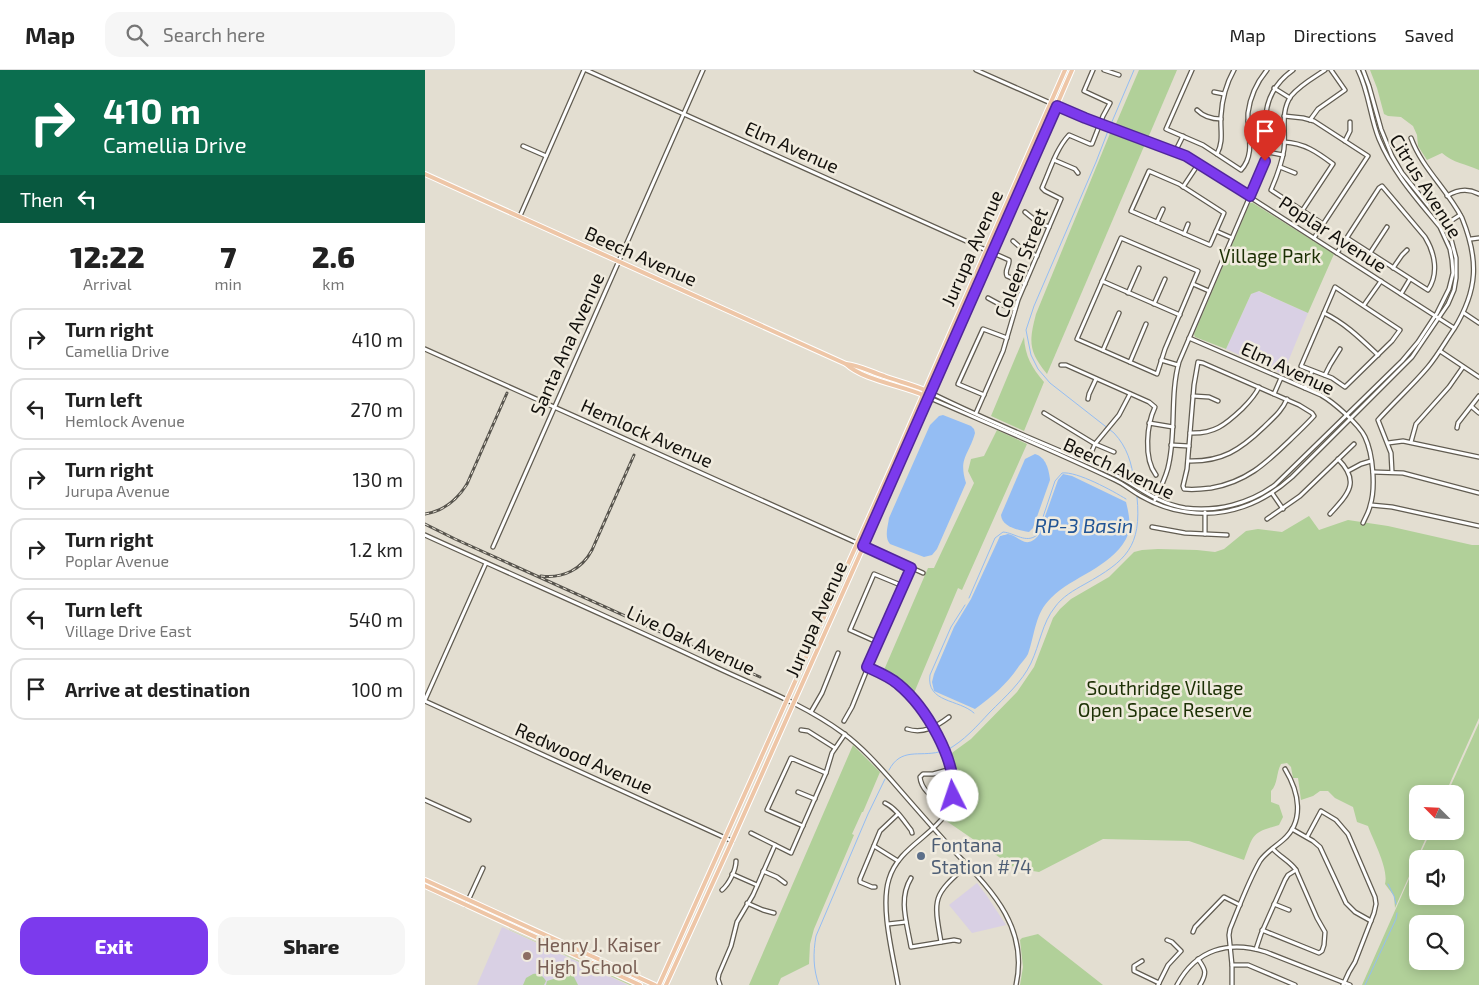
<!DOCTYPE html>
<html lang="en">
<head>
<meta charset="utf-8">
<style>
  :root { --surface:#fff; --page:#f6f6f6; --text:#222; --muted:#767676; --line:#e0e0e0; --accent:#7c3aed }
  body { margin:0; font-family:"Exo 2",sans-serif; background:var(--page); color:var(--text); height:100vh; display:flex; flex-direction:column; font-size:19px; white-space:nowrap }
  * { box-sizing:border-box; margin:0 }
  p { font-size:16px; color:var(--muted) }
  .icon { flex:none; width:28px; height:28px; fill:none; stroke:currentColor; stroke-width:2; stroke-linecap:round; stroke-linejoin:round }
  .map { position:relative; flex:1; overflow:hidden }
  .drawer { display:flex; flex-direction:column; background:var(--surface); width:425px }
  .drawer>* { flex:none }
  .guide { background:#0b6e4f; color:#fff; overflow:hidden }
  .needle { width:32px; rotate:294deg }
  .controls { position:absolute; left:984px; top:715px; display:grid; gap:10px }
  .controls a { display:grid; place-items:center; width:55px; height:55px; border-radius:10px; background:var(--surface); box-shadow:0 2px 12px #0003; font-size:25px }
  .pin { position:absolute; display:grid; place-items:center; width:42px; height:42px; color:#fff; margin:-51px -21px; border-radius:50% 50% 50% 0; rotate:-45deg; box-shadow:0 0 5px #0007 }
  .pin .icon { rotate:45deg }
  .me { position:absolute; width:55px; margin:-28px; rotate:356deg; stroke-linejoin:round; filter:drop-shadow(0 0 4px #0008) }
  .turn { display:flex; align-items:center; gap:18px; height:105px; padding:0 20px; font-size:22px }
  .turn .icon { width:65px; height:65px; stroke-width:2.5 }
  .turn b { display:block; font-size:35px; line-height:42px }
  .then { display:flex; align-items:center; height:48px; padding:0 20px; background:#0003; gap:10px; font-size:19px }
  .eta { display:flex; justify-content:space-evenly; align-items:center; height:85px; text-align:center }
  .eta b { font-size:30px; font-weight:800; line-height:35px }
  .cta { display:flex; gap:10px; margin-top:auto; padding:10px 20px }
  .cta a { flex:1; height:58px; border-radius:15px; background:var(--accent); color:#fff; font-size:20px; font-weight:800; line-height:58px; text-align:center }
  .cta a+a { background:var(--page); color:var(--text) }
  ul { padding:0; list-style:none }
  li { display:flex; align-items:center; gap:15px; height:62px; margin:0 10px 8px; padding:0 10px; border:2px solid var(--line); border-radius:15px }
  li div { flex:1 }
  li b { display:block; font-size:19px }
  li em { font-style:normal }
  header { display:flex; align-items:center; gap:30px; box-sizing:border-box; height:70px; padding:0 25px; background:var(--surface); border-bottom:1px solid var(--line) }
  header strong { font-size:24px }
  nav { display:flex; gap:28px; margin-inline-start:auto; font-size:18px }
  .search { width:350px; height:45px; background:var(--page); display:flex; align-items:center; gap:12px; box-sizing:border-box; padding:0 18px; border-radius:15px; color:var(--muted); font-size:19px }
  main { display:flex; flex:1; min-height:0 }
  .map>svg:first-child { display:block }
</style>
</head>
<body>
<header>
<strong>Map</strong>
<div class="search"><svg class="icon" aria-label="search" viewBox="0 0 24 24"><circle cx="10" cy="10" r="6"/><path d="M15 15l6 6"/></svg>Search here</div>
<nav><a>Map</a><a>Directions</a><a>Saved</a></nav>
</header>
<main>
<section class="drawer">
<div class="guide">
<div class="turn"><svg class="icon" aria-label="right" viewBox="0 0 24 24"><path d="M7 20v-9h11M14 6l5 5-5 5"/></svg><div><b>410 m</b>Camellia Drive</div></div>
<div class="then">Then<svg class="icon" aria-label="left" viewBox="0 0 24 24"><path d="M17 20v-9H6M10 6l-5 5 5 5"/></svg></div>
</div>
<div class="eta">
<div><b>12:22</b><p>Arrival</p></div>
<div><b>7</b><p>min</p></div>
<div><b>2.6</b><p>km</p></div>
</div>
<ul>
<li><svg class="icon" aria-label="right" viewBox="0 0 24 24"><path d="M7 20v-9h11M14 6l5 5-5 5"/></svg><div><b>Turn right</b><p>Camellia Drive</p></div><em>410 m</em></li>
<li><svg class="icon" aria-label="left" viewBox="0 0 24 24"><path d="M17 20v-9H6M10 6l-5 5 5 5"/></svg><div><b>Turn left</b><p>Hemlock Avenue</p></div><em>270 m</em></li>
<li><svg class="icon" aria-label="right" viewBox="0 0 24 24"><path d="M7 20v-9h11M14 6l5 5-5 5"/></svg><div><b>Turn right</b><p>Jurupa Avenue</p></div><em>130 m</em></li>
<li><svg class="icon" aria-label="right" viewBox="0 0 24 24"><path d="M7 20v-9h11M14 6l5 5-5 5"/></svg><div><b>Turn right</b><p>Poplar Avenue</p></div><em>1.2 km</em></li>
<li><svg class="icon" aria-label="left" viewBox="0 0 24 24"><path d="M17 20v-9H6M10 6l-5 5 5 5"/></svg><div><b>Turn left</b><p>Village Drive East</p></div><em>540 m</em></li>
<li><svg class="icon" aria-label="arrive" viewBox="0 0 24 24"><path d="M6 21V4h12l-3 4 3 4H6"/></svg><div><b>Arrive at destination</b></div><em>100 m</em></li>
</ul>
<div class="cta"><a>Exit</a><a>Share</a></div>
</section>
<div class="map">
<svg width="1054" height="915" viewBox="0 0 1054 915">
  <rect width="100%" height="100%" fill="#e3ded1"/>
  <g fill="#d9d0e4">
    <path d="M833,221l50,22 -25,61 -57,-25 25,-55z"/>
    <path d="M552,813l10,13 19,29 -34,8 -23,-28z"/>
    <path d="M77,857l126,58h-151z"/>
  </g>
  <g fill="#b1d099" fill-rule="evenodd">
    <path d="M714,0h38l-29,68 -33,-12z"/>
    <path d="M945,0h109v100c-13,-6 -26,-7 -37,-17l-15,7 -9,-14 -1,-11 -4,-9 -12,-9 -13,-1 -4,-2 -7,-26z"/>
    <path d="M686,61l34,13 -98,230c-19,-23 -18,-33 -11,-60z"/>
    <path d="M825,133h3l81,51 -26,59 -49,-22 -8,3 -25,55 -31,-12 -1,-3z"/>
    <path d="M599,267c1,19 8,31 20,45l-20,49 -33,-15z"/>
    <path d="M572,360l30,14 -65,146 -4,-2 -44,105 -14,-13 -16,-10 44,-102h6l40,-85 -6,-12 3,-12 13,-3z"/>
    <path d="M884,446l10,14 29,-10 40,6 84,19h7v173l-34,76h-28v37h12l-34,77 -1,-12 -9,-12c4,-15 -12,-44 -17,-58l-11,-4 -4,-15 -18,-9 -7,-7h-8l-7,5 -12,4 -3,-22h-5l-2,-11 -4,-4 -6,1c-5,9 -3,20 -10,27v11l8,3 4,12 -4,8c-28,8 -25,9 -35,35l-55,-19 -86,-2 -64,33 -24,-4 -70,-48c17,-24 13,-39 4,-65l22,-16 46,-47 17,-25 19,-49 7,-9 11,-10 38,-22 25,-25 8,-2 16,-1 39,1 18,2 9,-3 22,-18 12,-2 24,3z"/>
    <path d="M1054,653v262h-117l55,-124v35h38v-37h-37l13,-28h24v-37h-8zM992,854h38v37h-38z"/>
    <path d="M428,675l27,27 -17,40h-1l-10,22 2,1 -40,94 -4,15 -1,20 -28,14 -3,7h-29z"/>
    <path d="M63,850l144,65h-2z"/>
    <path d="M613,864l65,51h-83l3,-18 -3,-27 2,-2z"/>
    <path d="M147,903l6,12h-32l1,-4z"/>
    <path d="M108,904c6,-1 10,2 13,7l-2,4h-21l3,-7z"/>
  </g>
  <g fill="#94bdf3">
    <path d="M518,345l28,11 3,3 1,4c-6,22 -17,25 -9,50l-29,66 -5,6 -8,2 -34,-13c-6,-7 -2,-18 -1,-26l41,-93 9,-9z"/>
    <path d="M610,384c11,3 14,16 15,26l-17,48 -4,4c-11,-2 -27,-5 -28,-17l24,-56z"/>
    <path d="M638,404l9,2 54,26c3,12 6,26 0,37 -16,29 -53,37 -75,59 -16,15 -16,36 -23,56 -2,4 -6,8 -9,12 -12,18 -26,30 -44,43l-41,-18 -2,-9 2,-8 20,-47 17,-28 29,-63c1,0 8,-2 8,-2 12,2 17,16 30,2l20,-56z"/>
  </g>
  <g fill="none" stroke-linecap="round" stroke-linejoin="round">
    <g stroke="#94bdf3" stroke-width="1">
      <path d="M686,54l23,-54"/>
      <path d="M683,61l-12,31 -62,144 -8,24 5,25 7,14 12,14 64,50c13,14 18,30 20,49"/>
      <path d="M544,528l26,-60 8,-6c12,1 23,12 34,3l18,-54 7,-8c15,-2 51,18 64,26"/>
      <path d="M540,535l-14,22 -21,48c-4,28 29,24 44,38"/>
      <path d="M522,680c17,-9 30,-24 43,-38 15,-15 32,-30 41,-49 9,-19 11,-40 24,-56 7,-10 19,-17 30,-23 41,-23 57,-37 52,-87"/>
      <path d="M464,700c12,-23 30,-13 50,-18"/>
      <path d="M963,814l6,12 2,8"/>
      <path d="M394,915c-6,-16 -6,-32 -3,-49l52,-122 17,-35"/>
      <path d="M940,915l31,-66 1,-6"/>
    </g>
    <g stroke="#615c51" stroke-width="5.5">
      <g id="minor">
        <path d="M161,0l400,180"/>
        <path d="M551,0l97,43 119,47 262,168"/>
        <path d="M679,0l15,5"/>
        <path d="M767,0l-26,59 37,16 38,25c15,-16 6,-38 7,-57 2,-16 9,-31 19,-43"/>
        <path d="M849,18l16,10"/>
        <path d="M789,22l10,2"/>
        <path d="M772,40c7,7 15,9 24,9"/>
        <path d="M859,46l19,2 11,3 54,35 -54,82"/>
        <path d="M885,50l8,-11 27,-19 -14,-20"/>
        <path d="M823,51h18"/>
        <path d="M920,71l5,-10v-9"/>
        <path d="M859,72c20,1 33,10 49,22l-31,47"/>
        <path d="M98,76l23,10"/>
        <path d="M750,82l8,-16"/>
        <path d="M842,82l16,3"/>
        <path d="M792,84c7,-13 3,-24 4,-38 1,-17 5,-32 13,-46"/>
        <path d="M629,90l21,9 3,4"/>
        <path d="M855,97l15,6"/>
        <path d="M724,101l30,13 45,29 -14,32 -79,-34z"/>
        <path d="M758,117l16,-24"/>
        <path d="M1022,126c11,-7 21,-8 32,-2"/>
        <path d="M600,142l11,9 13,6"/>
        <path d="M95,146l64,-146"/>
        <path d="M732,152l6,-13"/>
        <path d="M898,154l-52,-34c6,-14 11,-26 13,-41 2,-18 -4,-37 7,-53 9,-11 22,-18 34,-26"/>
        <path d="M1018,156l17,-11"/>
        <path d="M791,161l16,7"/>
        <path d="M759,164l4,-10"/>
        <path d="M696,168l77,33 -33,78 -8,25 -80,-35z"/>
        <path d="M1046,169l8,-1"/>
        <path d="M588,171l8,7 16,8"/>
        <path d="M568,183l16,7c1,6 -5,10 -2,16l18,8"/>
        <path d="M912,183l42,-65 3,-2 43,51c10,16 14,37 3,53l-81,-52"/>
        <path d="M945,183l17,-26"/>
        <path d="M968,198l9,-13 5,-5"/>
        <path d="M677,211l78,34"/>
        <path d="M768,214l16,7"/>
        <path d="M910,217l65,43 -8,11 -47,46 -13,-9 -31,-12z"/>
        <path d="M703,223l11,-25"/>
        <path d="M976,224l9,-15"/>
        <path d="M563,228l11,6 16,5"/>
        <path d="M729,234l11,-25"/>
        <path d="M939,235l17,-24"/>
        <path d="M899,243c21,10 37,26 54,42"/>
        <path d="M1039,243l15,10"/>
        <path d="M764,268l132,57c12,7 38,29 44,42 8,17 11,51 5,69 -1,6 -5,12 -7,17"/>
        <path d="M0,279l432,194"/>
        <path d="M678,280l16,-37"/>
        <path d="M1015,281l39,26"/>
        <path d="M736,290l17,5"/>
        <path d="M705,292l16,-38"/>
        <path d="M773,292l5,1 96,42 13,8 2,3c-8,9 -17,17 -25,25 -24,23 -43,41 -78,47 -8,1 -18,2 -27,1l-1,-3 4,-17 7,-84z"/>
        <path d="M636,295h5l83,37 6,5c-8,17 -12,51 1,68"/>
        <path d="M900,305l5,-10 10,-16"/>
        <path d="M880,318l7,-17"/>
        <path d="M500,320c61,31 126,56 188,84 26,12 42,29 72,34 32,4 64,-4 90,-23l127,-124 16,-19 19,-29 12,-24 4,-16 -1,-13 -2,-11 -10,-22c-22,-27 -47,-54 -61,-88 -9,-22 -10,-47 -21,-69"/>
        <path d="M849,324l7,-16"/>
        <path d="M498,325c64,28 129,55 192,85 9,4 17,11 26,16 14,8 30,14 46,16 40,6 76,-9 105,-35l120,-120 36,-53 6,-14 2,-12v-20l-5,-19 -7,-14 -42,-52 -10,-17 -11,-27 -12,-43 -6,-16"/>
        <path d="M559,325l-26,-11 25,-55 24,9"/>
        <path d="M768,326l16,1 9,4"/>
        <path d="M663,329l1,-5 7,-15"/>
        <path d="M1047,337l7,6"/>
        <path d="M551,343l27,-62 15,-51 43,-101 -16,-8 -3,-3c8,-18 14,-39 27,-53l21,9h2l11,-28 6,-11 1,-2 -26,-12 9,-21"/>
        <path d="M619,343l51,31 19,8"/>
        <path d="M724,353l24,4"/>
        <path d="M1032,358l1,-5 21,-27"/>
        <path d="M765,363c24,1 35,-8 52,-24 7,-7 13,-13 17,-22"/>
        <path d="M986,372l5,-18 33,-37 14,-20"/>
        <path d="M963,373l15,-2 76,16"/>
        <path d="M746,375l18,1"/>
        <path d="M763,391c34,1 52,-11 76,-34 9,-9 18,-16 23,-28"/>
        <path d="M662,392l8,-18 24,-29 11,-21"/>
        <path d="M923,401l13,-7 10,-3"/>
        <path d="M948,402l30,1 76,20"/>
        <path d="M967,402l-1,-19 -13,-33c16,-18 34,-34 50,-53 10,-12 17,-25 26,-38 24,-39 25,-69 8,-111 -15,-29 -40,-50 -51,-80"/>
        <path d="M847,423l11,16"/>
        <path d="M730,430c5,-12 12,-24 14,-37 7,-33 1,-69 10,-101l86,-201c4,-14 1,-26 1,-40 -1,-21 10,-39 27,-51"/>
        <path d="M946,435l21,2 87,19"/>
        <path d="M905,444c18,-20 31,-32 8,-55"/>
        <path d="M842,449l33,-23 54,-52"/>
        <path d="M727,457l33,6 42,2"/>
        <path d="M780,464v-22"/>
        <path d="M0,465c94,43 189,84 282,128 46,22 95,40 136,70 19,14 35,32 50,49 20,23 40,46 60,68 37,39 76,76 63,135"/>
        <path d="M438,476l60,27"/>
        <path d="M68,477l210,-477"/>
        <path d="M454,573l-29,-13 24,-56 29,12"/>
        <path d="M442,597c10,5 22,9 31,16 29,24 73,95 48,131 -17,24 -48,35 -57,65 -9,28 4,76 9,106"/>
        <path d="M0,630l61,-137"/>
        <path d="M0,631l307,140"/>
        <path d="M386,642l11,-19 16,-40"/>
        <path d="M419,651l8,-14 14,-35 45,-104"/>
        <path d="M482,659c16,5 29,-2 42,-12"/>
        <path d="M376,660l7,1 27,17"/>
        <path d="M373,722l17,7"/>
        <path d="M0,730l44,20"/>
        <path d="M516,731c-10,-3 -20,-13 -21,-24l3,-3h10l18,-5"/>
        <path d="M460,733c11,5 19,18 26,27l1,3"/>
        <path d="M378,756l-36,-16 24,-52 35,15"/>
        <path d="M867,759l21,12 7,6 26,56 9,9 16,9"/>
        <path d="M326,763l40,20 35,-80 6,-20 13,-19"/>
        <path d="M882,767l14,-26 15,9 12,14 27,63 1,7 -2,9 -19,49 -6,10 -6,13"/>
        <path d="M449,776l24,15"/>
        <path d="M338,801l14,6 8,6"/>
        <path d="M307,804l25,11"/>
        <path d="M486,808c-13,21 -4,45 0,69l43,-7 5,1"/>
        <path d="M450,817h-3l-12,-5v-3l20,-48 18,-17"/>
        <path d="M297,820c7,-6 14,-20 14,-29"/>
        <path d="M322,833l16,7 11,3"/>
        <path d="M849,834l15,6"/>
        <path d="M41,835l17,-37"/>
        <path d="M463,854l18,-2"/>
        <path d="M837,860l57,23 3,-2 2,-6 1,-13 -8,-14 -21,-48c-6,-9 -16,-13 -23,-21"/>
        <path d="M768,862l2,-5 29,-30 16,8"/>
        <path d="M516,872c-8,-45 -8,-46 26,-77"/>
        <path d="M831,879l5,-15 24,-54 3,-5 8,-5"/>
        <path d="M773,889c8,11 9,14 2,26"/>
        <path d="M717,891l-8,5v5l25,12"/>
        <path d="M807,895h16l47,20"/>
        <path d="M295,915l-2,-6 1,-5 12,-28 6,-24 16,-27 22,-50"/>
        <path d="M733,915l10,-20 13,-14 -9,-9 -5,-2"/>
        <path d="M752,915c19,-36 52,-45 89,-33l84,33"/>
        <path d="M807,915v-20l-3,-30 1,-6c9,-22 18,-47 30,-68 5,-8 15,-14 23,-21 22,-19 16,-48 2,-71"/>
      </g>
    </g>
    <g stroke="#fff" stroke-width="6">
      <g id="major">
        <path d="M0,104l421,190c17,16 54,21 77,31"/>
        <path d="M421,294c13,1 25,8 38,12 13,5 27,8 41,14"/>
        <path d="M0,810l230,105"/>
        <path d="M0,816l215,99"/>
        <path d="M234,915l232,-517 174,-398"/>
        <path d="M241,915l66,-144 200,-448 140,-323"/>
      </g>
    </g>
    <use href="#minor" stroke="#fff" stroke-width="3"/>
    <use href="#major" stroke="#eec6a7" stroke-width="4"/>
    <g stroke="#58554e" stroke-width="3">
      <g id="rail">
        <path d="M0,444c19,-3 32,-14 42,-30l40,-91"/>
        <path d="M0,454l30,15 305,138"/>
        <path d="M116,506c22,3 41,-7 51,-26l42,-95"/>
      </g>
    </g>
    <use href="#rail" stroke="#f0ebde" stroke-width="1" stroke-dasharray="4" stroke-linecap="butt"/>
  </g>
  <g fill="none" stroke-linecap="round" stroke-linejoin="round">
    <g stroke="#51269a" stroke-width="12">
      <path id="route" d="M528,726c4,-36 -27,-89 -55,-112 -8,-7 -20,-12 -31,-17l44,-99 -48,-22 194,-440 28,12 101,38 64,40 15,-35"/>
    </g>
    <use href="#route" stroke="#7c3aed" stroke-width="9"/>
  </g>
  <circle fill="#5c6f8a" stroke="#f0ebde" stroke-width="2" cx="496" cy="786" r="5"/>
  <circle fill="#8d6e63" stroke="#f0ebde" stroke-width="2" cx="102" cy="886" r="5"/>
  <g text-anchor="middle" stroke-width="5" stroke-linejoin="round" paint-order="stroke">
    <g font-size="19" fill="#12100c" stroke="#f0ebde">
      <text transform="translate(367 77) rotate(24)" y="7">Elm Avenue</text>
      <text transform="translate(1001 116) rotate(58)" y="7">Citrus Avenue</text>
      <text transform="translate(908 164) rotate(33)" y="7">Poplar Avenue</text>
      <text transform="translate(547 178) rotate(-66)" y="7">Jurupa Avenue</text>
      <text transform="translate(216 186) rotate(24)" y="7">Beech Avenue</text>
      <text transform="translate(596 193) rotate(-69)" y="7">Coleen Street</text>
      <text transform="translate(142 274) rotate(-66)" y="7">Santa Ana Avenue</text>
      <text transform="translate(863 298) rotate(25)" y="7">Elm Avenue</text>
      <text transform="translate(222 363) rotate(24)" y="7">Hemlock Avenue</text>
      <text transform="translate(694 398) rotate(25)" y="7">Beech Avenue</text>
      <text transform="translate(391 549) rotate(-66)" y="7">Jurupa Avenue</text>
      <text transform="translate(266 570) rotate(25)" y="7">Live Oak Avenue</text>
      <text transform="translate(159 688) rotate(24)" y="7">Redwood Avenue</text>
    </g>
    <g font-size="19" fill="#1c3004" stroke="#f0ebde">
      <text x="845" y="193">Village Park</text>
      <text x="740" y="625">Southridge Village<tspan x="740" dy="22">Open Space Reserve</tspan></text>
    </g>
    <g font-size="19" fill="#4e5e75" stroke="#f0ebde" text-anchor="start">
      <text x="506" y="782">Fontana<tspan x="506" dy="22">Station #74</tspan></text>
    </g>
    <g font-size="19" fill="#785e54" stroke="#f0ebde" text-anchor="start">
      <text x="112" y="882">Henry J. Kaiser<tspan x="112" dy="22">High School</tspan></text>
    </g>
    <g font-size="20" font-style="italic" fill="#205495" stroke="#f0ebde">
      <text x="659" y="463">RP-3 Basin</text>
    </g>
  </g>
</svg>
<div class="controls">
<a><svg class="needle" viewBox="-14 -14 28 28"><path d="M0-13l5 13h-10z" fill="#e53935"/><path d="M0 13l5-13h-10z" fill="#767676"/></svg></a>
<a><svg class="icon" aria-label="sound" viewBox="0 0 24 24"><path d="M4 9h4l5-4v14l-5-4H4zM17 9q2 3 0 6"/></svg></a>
<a><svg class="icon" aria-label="search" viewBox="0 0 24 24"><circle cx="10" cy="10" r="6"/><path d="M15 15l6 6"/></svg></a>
</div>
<div class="pin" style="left:840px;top:91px;background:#d93025"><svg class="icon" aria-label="arrive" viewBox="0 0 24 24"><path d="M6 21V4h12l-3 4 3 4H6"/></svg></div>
<svg class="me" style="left:528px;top:726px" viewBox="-20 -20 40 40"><circle r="19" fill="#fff"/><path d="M0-13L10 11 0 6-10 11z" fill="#7c3aed"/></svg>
</div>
</main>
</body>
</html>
